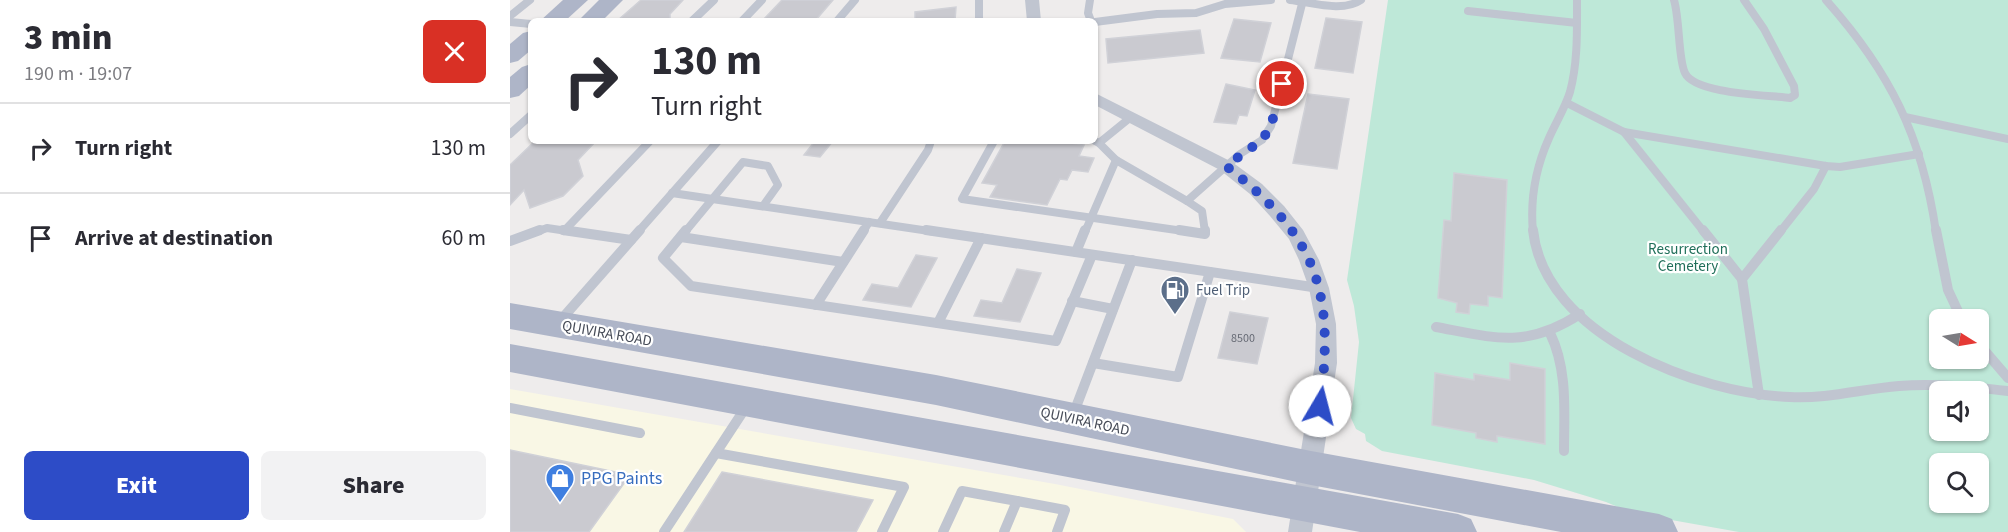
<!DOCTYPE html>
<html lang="en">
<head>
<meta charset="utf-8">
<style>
  :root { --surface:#fff; --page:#f2f2f3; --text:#2b2b33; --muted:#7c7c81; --line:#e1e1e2; --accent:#2d4cc7 }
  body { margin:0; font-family:"Source Sans 3",sans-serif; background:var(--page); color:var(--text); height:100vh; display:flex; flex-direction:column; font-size:22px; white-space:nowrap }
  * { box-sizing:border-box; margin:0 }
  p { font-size:20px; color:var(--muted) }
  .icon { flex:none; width:33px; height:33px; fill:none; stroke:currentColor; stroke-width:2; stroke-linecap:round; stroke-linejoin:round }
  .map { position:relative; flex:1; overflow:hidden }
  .panel { display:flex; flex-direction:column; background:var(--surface); width:510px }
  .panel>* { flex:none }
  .top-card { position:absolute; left:18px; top:18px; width:570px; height:126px; border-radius:9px; box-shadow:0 2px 4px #0004; background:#fff; color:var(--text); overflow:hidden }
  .needle { width:39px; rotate:101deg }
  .controls { position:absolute; left:1419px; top:309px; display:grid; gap:12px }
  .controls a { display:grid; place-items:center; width:60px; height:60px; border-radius:9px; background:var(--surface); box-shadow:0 2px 4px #0004; font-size:30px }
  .pin { position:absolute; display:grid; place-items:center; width:51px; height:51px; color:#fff; margin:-26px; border:3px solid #fff; border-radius:50%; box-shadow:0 2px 6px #0007 }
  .me { position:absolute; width:66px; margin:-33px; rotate:8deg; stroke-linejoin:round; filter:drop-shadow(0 0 4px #0008) }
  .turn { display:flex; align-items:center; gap:21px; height:126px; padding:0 24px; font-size:27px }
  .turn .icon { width:78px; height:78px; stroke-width:2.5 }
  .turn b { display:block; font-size:42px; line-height:51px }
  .round { display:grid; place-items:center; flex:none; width:63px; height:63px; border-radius:9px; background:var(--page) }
  .headline { display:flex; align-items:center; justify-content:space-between; height:102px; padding:0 24px }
  h1 { font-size:36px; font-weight:800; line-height:45px }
  .button { display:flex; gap:12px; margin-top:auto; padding:12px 24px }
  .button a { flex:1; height:69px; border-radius:9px; background:var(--accent); color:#fff; font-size:24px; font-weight:800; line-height:69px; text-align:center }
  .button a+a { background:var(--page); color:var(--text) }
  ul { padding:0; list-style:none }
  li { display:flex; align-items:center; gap:18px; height:90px; padding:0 24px; border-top:2px solid var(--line) }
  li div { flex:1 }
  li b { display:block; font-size:22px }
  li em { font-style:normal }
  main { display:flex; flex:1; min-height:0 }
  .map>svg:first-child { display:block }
</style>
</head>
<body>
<main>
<section class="panel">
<div class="headline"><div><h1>3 min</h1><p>190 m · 19:07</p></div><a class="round" style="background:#d93025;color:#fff"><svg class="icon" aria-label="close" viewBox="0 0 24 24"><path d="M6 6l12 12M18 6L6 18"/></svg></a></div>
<ul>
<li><svg class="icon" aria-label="right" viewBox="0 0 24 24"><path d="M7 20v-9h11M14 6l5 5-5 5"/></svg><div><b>Turn right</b></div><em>130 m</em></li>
<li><svg class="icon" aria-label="arrive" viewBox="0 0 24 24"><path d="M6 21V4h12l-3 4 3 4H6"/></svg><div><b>Arrive at destination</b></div><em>60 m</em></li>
</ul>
<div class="button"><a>Exit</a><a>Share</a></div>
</section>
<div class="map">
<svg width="1498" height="532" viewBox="0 0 1498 532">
  <rect width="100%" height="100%" fill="#eeecec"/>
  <path fill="#f9f7e5" d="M0,389l545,95 178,35 13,13h-736z"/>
  <path fill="#bee8d8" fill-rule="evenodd" d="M878,0h620v532h-269l-107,-19 -26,-11 -72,-22 -152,-29 -16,-10 -1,-7 -9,-5 -5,-11 8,-76 -5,-36 -7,-26zM1430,320h38v38h-38zM1430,392h38v38h-38zM1430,464h38v38h-38z"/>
  <g fill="#cacad0" stroke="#d0d1d7" stroke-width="1.5">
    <path d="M131,0h42l-13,14v7h-53z"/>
    <path d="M272,0h51l-18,21h-53z"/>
    <path d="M446,7l-1,14h-40v-9z"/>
    <path d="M816,18l36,4 -9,51 -38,-5z"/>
    <path d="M724,19l37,4 -11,39 -39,-4z"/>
    <path d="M690,30l4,23 -96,10 -2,-24z"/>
    <path d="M716,84l29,6 -8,26 -8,-1 -3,9 -22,-2z"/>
    <path d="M798,94l41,5 -12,70 -44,-6z"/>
    <path d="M25,141h61l-18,19 5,16 -20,20 -33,12 -6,-18 -14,15v-40z"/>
    <path d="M305,141h18l-13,16 -16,-2z"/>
    <path d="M495,141h52l27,4 -5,11 15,2 -6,14 -16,-2 -5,10 -7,-1 -13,26 -57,-8 7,-12 -15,-2z"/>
    <path d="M944,173l53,7 -5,118 -14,-2v10l-18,-2 -1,10 -13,-2 1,-9 -19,-5 6,-78 7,1z"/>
    <path d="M406,255l21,3 -26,49 -48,-7 9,-16 26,4z"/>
    <path d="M507,269l24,4 -21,49 -46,-6 7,-16 21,3z"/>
    <path d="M720,312l38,6 -11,46 -39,-6z"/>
    <path d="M1000,363l35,6v75l-48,-8v6l-21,-4v-5l-44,-8 3,-52 39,7v-6l36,6z"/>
    <path d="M0,450l120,25 -41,57h-79z"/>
    <path d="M212,472l151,28 -17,32h-172z"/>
  </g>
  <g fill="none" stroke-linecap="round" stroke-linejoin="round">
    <g stroke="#c0c5d0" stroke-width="8">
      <path d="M469,0v21"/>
      <path d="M580,0l-2,13 3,8"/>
      <path d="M780,0c21,2 52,13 71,0"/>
      <path d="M1164,0c6,20 4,59 11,73 10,21 82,22 105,25l5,-3 -1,-9 -30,-57 -20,-29"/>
      <path d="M1316,0c64,72 96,136 110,232"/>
      <path d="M958,11l109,12"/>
      <path d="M0,16l20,-16"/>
      <path d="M182,21l22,-21"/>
      <path d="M232,21l20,-21"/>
      <path d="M327,21l18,-21"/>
      <path d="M0,22l21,2"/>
      <path d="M585,22l62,-8 39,-1 29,-9 46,-4"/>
      <path d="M1057,103l57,29 202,34 14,1 79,-13"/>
      <path d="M1395,117l103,22"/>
      <path d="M1114,132l80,100"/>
      <path d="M0,134l21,-19"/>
      <path d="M484,141l-32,58 228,33"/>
      <path d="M585,141l4,2 32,-26"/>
      <path d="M589,143l17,17 71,41 53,-47 22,-14 9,-14 32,-126"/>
      <path d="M162,193l264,39"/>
      <path d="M677,201l15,10 3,21"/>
      <path d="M370,223l48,-73 3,-9"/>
      <path d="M54,231l86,-90"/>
      <path d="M26,232l11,-4 27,4"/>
      <path d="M128,232l80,-91"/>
      <path d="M175,232l58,-70 25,4 10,19 -15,21"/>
      <path d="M353,232l6,-10"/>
      <path d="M575,232l31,-72"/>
      <path d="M1023,232c-3,-32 3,-65 16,-94 7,-16 16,-30 21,-46 8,-30 7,-62 7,-92"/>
      <path d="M1270,232l34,-43 12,-23"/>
    </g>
    <g stroke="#c0c5d0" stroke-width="10">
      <path d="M53,230l68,10"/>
      <path d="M176,230l-23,28 28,28 365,55 36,-86"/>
      <path d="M416,230l393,58"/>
      <path d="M669,230l26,4v-4"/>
      <path d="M1023,230c11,106 166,164 257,167 37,2 72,-8 109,-11 36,-3 73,1 109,5"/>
      <path d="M1193,230l39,49"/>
      <path d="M1426,230l12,60 14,30"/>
      <path d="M171,237l162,25"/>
      <path d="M0,241l30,-11"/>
      <path d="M566,252l9,-22"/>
      <path d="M562,301l41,8"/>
      <path d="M306,305l48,-75"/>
      <path d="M49,322l81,-92"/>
      <path d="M428,323l43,-85"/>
      <path d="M926,327c59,11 90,22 144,-13"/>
      <path d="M1040,333c18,37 14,78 14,118"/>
      <path d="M1468,343l30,35"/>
      <path d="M583,363l85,14 32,-105"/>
      <path d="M1249,395l-17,-116 39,-49"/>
      <path d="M0,408l130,25"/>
      <path d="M563,415l59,-155"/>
      <path d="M206,453l188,34 -22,45"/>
      <path d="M507,501l48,9 -8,22"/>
      <path d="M154,532l82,-125"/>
      <path d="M433,532l19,-41 55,10 -13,31"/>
    </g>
    <g fill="#c0c5d0" fill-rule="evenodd">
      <path d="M515,0h14l2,21h-14z"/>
      <path d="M585,93l137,69 30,22 22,22 19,24 16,30 10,28 7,36 1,39 -25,169h-24l27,-169 1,-39 -7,-36 -10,-28 -10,-21 -19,-23 -20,-22 -30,-24 -125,-65z"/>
    </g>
    <g fill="#aeb5c8" fill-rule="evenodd">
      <path d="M53,0h25l-23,21h-25z"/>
      <path d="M89,0h24l-21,21h-24z"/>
      <path d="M21,31v19l-13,11 -8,2v-19l13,-11z"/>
      <path d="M21,64v21l-12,11 -9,2v-21l12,-10z"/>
      <path d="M0,303l426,72 375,76 348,63 13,5 6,13h-117l-250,-47 -375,-80 -426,-76z"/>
      <path d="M0,344l948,170 13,5 6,13h-117l-850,-160z"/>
    </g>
  </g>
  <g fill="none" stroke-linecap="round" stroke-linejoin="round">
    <path stroke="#2d4cc7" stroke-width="10" stroke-dasharray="0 18" d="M772,84l-11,42 -9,14 -36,26c92,71 109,126 94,240"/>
  </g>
  <defs>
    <g id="fuel-pin" transform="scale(1.5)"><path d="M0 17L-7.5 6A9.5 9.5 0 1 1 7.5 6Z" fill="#5c6f8a" stroke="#fff"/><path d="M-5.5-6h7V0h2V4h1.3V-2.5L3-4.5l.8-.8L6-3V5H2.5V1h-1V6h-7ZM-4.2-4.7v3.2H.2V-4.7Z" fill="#fff"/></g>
    <g id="shop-pin" transform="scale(1.5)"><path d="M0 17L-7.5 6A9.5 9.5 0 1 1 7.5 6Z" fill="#3f7fe0" stroke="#fff"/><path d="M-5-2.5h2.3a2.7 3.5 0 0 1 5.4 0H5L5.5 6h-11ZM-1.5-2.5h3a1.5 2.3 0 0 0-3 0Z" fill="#fff"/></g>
  </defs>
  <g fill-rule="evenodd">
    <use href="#fuel-pin" x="665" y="290"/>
    <use href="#shop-pin" x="50" y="478"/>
  </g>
  <g text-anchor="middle" stroke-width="4.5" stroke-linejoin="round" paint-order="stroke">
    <g font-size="12" fill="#676b75">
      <text x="733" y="342">8500</text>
    </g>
    <g font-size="15" fill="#206f5a" stroke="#fff">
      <text x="1178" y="254">Resurrection<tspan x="1178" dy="17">Cemetery</tspan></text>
    </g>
    <g font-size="15" fill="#4e5e75" stroke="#fff" text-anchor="start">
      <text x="686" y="295">Fuel Trip</text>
    </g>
    <g font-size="15" fill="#464b57" stroke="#fff">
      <text transform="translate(97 333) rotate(10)" y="5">QUIVIRA ROAD</text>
      <text transform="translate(575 421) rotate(12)" y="5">QUIVIRA ROAD</text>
    </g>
    <g font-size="18" fill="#366cbe" stroke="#fff" text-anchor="start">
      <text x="71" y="484">PPG Paints</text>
    </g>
  </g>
</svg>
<div class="controls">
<a><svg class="needle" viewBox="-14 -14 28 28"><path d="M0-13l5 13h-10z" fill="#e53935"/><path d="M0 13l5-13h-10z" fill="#7c7c81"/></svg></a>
<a><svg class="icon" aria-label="sound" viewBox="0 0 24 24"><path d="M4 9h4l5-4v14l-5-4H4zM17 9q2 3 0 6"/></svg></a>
<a><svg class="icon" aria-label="search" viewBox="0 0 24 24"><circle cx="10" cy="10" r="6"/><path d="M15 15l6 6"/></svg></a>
</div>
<div class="pin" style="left:772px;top:84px;background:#d93025"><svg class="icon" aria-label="arrive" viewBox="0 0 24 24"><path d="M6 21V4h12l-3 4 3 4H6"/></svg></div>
<svg class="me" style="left:810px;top:406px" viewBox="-20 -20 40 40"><circle r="19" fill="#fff"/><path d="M0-13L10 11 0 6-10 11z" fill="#2d4cc7"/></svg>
<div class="top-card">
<div class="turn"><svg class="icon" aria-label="right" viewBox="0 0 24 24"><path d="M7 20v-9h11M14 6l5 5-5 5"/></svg><div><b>130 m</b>Turn right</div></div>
</div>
</div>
</main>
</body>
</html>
